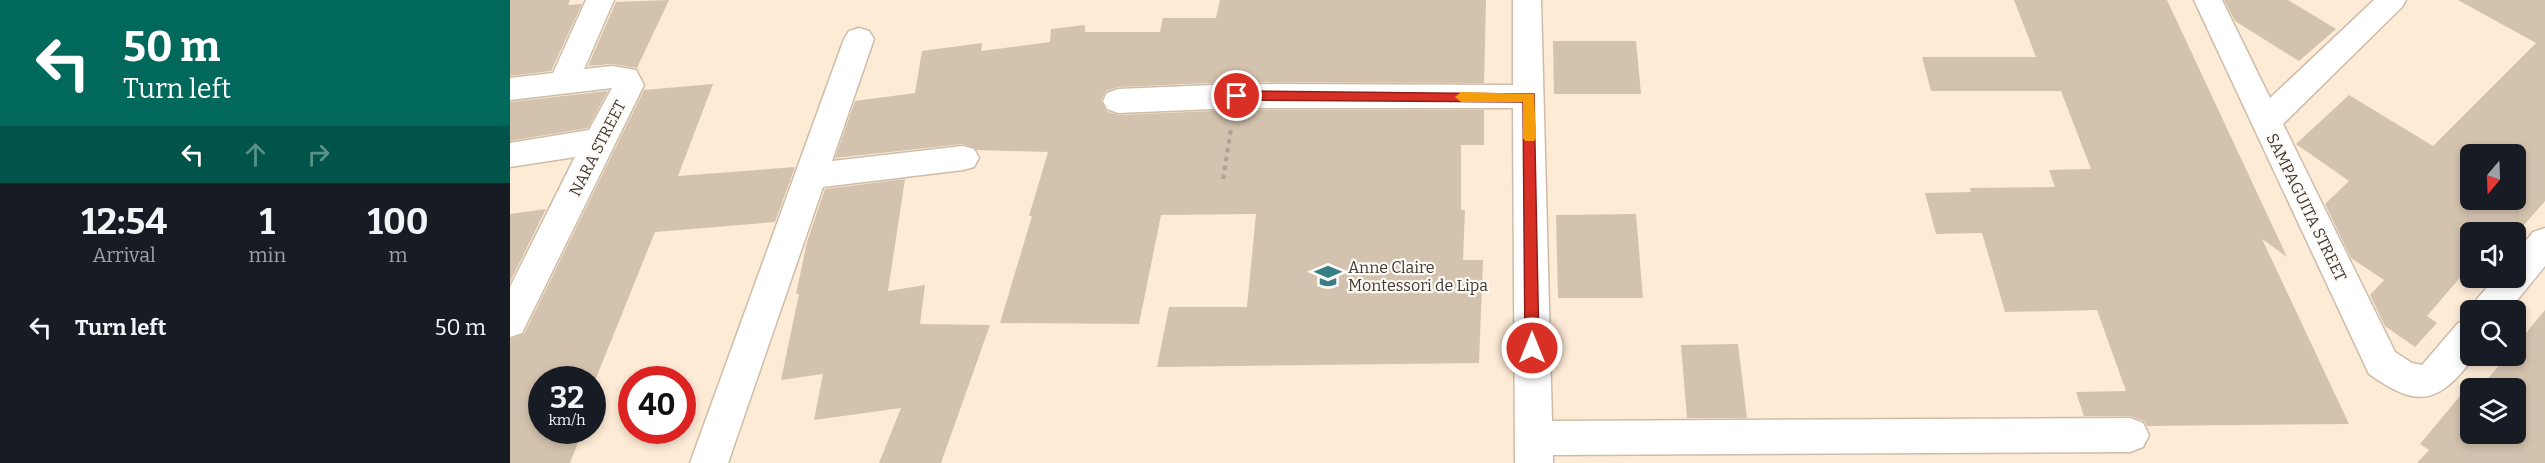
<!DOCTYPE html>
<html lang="en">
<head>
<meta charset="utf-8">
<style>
  :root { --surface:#171b24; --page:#20242c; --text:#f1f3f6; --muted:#9ea1a6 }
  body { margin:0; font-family:Bitter,serif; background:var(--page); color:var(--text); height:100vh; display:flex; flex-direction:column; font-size:22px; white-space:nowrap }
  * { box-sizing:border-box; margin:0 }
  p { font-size:20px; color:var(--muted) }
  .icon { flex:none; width:33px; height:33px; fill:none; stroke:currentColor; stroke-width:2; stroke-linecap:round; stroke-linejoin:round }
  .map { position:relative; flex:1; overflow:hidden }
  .sheet { display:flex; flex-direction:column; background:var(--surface); width:510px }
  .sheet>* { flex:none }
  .banner { background:#00695c; color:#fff; overflow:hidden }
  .needle { width:39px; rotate:199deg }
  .controls { position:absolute; left:1950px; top:144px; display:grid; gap:12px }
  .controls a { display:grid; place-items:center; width:66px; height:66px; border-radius:9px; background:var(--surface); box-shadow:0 3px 9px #0003; font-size:30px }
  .speed { position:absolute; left:18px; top:366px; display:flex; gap:12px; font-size:30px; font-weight:700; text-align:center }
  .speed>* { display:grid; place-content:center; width:78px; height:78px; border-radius:50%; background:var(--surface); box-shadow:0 3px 9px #0003; line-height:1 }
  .speed small { font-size:15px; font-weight:400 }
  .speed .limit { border:9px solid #d22; background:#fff; color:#111 }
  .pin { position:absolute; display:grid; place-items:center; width:51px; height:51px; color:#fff; margin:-26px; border:3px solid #fff; border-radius:50%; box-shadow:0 2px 6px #0007 }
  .me { position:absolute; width:66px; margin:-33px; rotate:0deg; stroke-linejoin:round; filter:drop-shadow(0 0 4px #0008) }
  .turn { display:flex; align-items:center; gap:21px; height:126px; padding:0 24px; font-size:27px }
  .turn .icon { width:78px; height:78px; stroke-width:2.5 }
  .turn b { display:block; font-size:42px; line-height:51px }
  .lanes { display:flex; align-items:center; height:57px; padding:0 24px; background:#0003; justify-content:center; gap:30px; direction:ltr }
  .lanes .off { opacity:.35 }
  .eta { display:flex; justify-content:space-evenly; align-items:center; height:102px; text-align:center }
  .eta b { font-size:36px; font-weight:700; line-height:42px }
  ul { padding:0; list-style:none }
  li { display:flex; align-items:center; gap:18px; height:84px; padding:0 24px }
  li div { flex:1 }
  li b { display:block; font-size:22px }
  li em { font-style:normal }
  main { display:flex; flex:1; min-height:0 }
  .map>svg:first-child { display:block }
</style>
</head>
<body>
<main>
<section class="sheet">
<div class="banner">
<div class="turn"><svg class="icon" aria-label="left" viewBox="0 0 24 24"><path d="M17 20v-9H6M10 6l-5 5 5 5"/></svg><div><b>50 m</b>Turn left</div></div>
<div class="lanes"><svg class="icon" aria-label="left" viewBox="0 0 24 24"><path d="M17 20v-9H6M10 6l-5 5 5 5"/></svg><svg class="icon off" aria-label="ahead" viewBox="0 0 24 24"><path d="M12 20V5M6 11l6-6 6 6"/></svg><svg class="icon off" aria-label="right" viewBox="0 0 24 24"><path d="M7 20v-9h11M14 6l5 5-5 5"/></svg></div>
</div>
<div class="eta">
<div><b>12:54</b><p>Arrival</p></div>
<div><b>1</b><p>min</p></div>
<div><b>100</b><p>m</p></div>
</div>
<ul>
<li><svg class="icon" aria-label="left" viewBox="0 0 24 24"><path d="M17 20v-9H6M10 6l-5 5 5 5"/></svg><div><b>Turn left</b></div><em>50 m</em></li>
</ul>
</section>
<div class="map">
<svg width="2035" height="463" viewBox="0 0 2035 463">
  <rect width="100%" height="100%" fill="#fdebd6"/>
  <g fill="#d3c2ae" fill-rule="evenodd">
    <path d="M0,0h60l-2,5 14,-1 -31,67 -41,5z"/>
    <path d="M159,0l-32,68 -25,-4 -24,2 28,-64z"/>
    <path d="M710,0h266l-2,83 -247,-1 -119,5 -12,4 -5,9 5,11 12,4 119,-5h247v35h-23v65h4l-2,50h20l-4,103 -322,4 12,-60h78l9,-93 -95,1 -22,109 -139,-1 32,-107h-3l19,-64 -71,-2 -14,-6 -128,14 20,-57 60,-8 7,-42 60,-8 -1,8 69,-9 1,-13 34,-4v7h75l3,-14h53z"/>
    <path d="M1504,0h153l120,257 -25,-18 87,185 -202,2 -3,-5 -14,-5h-46l-8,-24 50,-1 -29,-81 -92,2 -23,-79 -46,1 -11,-41 46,-1 -1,-4 85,-1 -6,-17 42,-1 -30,-78h-130l-9,-34h114z"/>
    <path d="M1714,0h64l48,29 -37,32 -64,-40z"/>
    <path d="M1948,0h87v201l-29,33 -46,-2v34l-43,50 10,7 -22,24 -30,-21 -15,-31 14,-15 -33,-22 -26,-54 24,-23 -53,-37 53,-49 84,51 103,-103zM1960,154h46v46h-46z"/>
    <path d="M1043,41h83l5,53h-87z"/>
    <path d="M203,84l-35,92 117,-9 -20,55 -120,10 -63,156v-8h-50v50h41l-13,33h-60v-124l14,-5 120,-244z"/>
    <path d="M98,91l-20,37 -78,13v-39z"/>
    <path d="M395,179l-17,112 37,-6 -5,39 70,1 -49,138h-62l22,-55 -87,12 9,-46 -42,6 18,-86h-3l11,-52 18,-53z"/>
    <path d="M36,209l-36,73v-68z"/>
    <path d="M1126,214l7,84h-85l-2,-83z"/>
    <path d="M2035,310v153h-128l12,-13 -9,-6 50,-60v50h46v-46h-36l27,-32h9v-11z"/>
    <path d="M1228,344l9,74h-60l-6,-73z"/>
  </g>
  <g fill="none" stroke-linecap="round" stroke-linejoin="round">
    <g stroke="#cebca8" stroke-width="3">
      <g id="minor">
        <path d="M76,0h28l-30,69 28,-3 24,4 8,15 -122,248 -12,4v-50l65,-130 -65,10v-24l79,-13 23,-42 -102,12v-22l43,-5z"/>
        <path d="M1003,0h28l11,421 578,-3 13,5 6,12 -6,12 -13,5 -577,3v8h-38l-2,-355h-276l-119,5 -11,-4 -4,-8 4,-8 11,-4 119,-5 276,1z"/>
        <path d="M1684,0h28l48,98 104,-98h32l-4,7 -119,117 112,228 17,11 10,2 36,-42 12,-4v37h5c-36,47 -55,54 -106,18z"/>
        <path d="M349,28l10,3 5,8 -42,122 131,-15 11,3 5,9 -5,9 -11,3 -140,17 -95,276h-38l154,-424 5,-8z"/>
        <path d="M2035,228v38l-36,44h-37l5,-11 18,-21h21v-25l17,-21z"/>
      </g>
    </g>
    <path stroke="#afa292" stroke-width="4" stroke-dasharray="4.5 4.5" stroke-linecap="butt" d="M713,179l8,-50"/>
    <use href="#minor" fill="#fff" fill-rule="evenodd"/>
  </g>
  <path fill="#d93025" stroke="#8d1f18" stroke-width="1.5" d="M727,91l297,3 5,254 -2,4 -5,2 -5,-2 -2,-4 -2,-246 -286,-2 -7,-4z"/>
  <path fill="#f59e0b" d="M951,92l73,2 2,44 -2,3h-9l-2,-3v-36h-62l-6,-5z"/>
  <defs>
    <g id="school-bare" transform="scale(2.07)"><path d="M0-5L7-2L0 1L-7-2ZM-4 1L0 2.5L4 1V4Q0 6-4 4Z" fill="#377f87" stroke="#fefbf7" stroke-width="2.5" paint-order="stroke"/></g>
  </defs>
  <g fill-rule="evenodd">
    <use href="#school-bare" x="818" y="276"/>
  </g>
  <g text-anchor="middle" stroke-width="4.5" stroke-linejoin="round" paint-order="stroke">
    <g font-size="16" fill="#413a32" stroke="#fefbf7">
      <text transform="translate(87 148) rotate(-63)" y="6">NARA STREET</text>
      <text transform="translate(1797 207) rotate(64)" y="6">SAMPAGUITA STREET</text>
    </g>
    <g font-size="16" fill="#413a32" stroke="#fefbf7" text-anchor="start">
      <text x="838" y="273">Anne Claire<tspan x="838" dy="18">Montessori de Lipa</tspan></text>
    </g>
  </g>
</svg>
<div class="controls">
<a><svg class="needle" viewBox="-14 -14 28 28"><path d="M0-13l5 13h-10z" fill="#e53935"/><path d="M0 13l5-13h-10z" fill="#9ea1a6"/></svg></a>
<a><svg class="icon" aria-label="sound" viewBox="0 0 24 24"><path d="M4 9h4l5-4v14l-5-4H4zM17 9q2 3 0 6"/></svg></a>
<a><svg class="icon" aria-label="search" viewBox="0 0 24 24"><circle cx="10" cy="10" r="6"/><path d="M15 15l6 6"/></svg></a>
<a><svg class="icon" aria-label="layers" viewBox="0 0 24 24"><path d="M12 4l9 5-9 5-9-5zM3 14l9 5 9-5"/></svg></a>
</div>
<div class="speed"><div>32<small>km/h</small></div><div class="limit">40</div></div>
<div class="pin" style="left:727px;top:96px;background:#d93025"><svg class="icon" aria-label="arrive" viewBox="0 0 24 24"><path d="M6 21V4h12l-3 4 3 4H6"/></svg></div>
<svg class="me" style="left:1022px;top:348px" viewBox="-20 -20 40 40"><circle r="17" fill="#d93025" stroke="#fff" stroke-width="3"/><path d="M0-11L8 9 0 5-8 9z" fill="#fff"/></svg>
</div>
</main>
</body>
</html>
